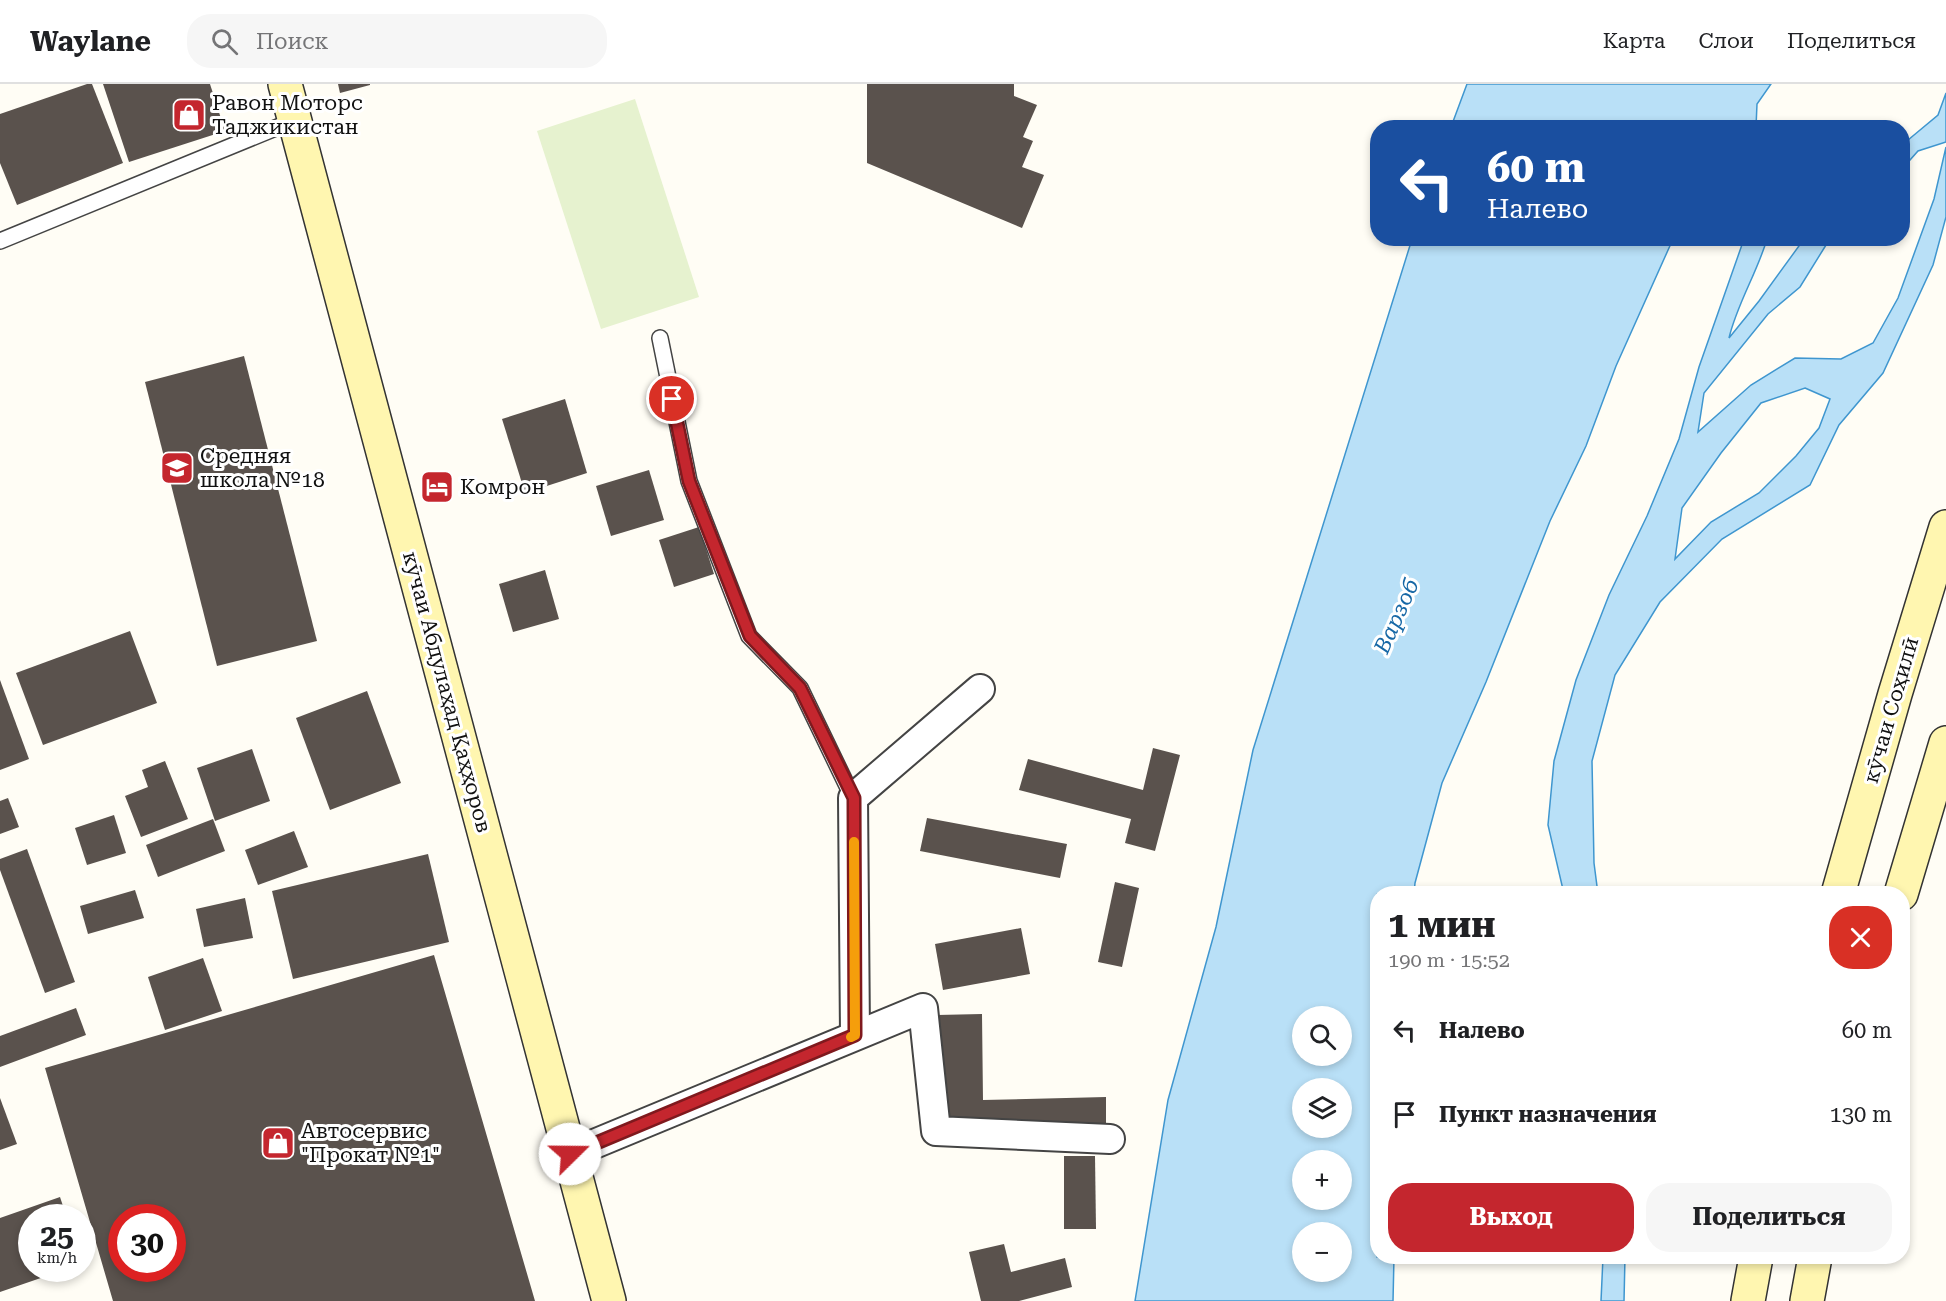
<!DOCTYPE html>
<html lang="ru">
<head>
<meta charset="utf-8">
<style>
  :root { --surface:#fff; --page:#f6f6f6; --text:#202124; --muted:#757577; --line:#e0e0e0; --accent:#c4262e }
  body { margin:0; font-family:"Roboto Serif",serif; background:var(--page); color:var(--text); height:100vh; display:flex; flex-direction:column; font-size:22px; white-space:nowrap }
  * { box-sizing:border-box; margin:0 }
  p { font-size:20px; color:var(--muted) }
  .icon { flex:none; width:33px; height:33px; fill:none; stroke:currentColor; stroke-width:2; stroke-linecap:round; stroke-linejoin:round }
  .map { position:relative; flex:1; overflow:hidden }
  .sheet { position:absolute; left:1370px; top:802px; width:540px; height:378px; display:flex; flex-direction:column; background:var(--surface); border-radius:24px; box-shadow:0 3px 9px #0003 }
  .sheet>* { flex:none }
  .hud { position:absolute; left:1370px; top:36px; width:540px; height:126px; border-radius:24px; box-shadow:0 3px 9px #0003; background:#1a4fa0; color:#fff; overflow:hidden }
  .buttons { position:absolute; left:1292px; top:922px; display:grid; gap:12px }
  .buttons a { display:grid; place-items:center; width:60px; height:60px; border-radius:50%; background:var(--surface); box-shadow:0 3px 9px #0003; font-size:30px }
  .speed { position:absolute; left:18px; top:1120px; display:flex; gap:12px; font-size:30px; font-weight:700; text-align:center }
  .speed>* { display:grid; place-content:center; width:78px; height:78px; border-radius:50%; background:var(--surface); box-shadow:0 3px 9px #0003; line-height:1 }
  .speed small { font-size:15px; font-weight:400 }
  .speed .limit { border:9px solid #d22; background:#fff; color:#111 }
  .pin { position:absolute; display:grid; place-items:center; width:51px; height:51px; color:#fff; margin:-26px; border:3px solid #fff; border-radius:50%; box-shadow:0 2px 6px #0007 }
  .me { position:absolute; width:66px; margin:-33px; rotate:68deg; stroke-linejoin:round; filter:drop-shadow(0 0 4px #0008) }
  .turn { display:flex; align-items:center; gap:21px; height:126px; padding:0 18px; font-size:27px }
  .turn .icon { width:78px; height:78px; stroke-width:2.5 }
  .turn b { display:block; font-size:42px; line-height:51px }
  .round { display:grid; place-items:center; flex:none; width:63px; height:63px; border-radius:24px; background:var(--page) }
  .overview { display:flex; align-items:center; justify-content:space-between; height:102px; padding:0 18px }
  h1 { font-size:36px; font-weight:700; line-height:45px }
  .primary-button { display:flex; gap:12px; margin-top:auto; padding:12px 18px }
  .primary-button a { flex:1; height:69px; border-radius:24px; background:var(--accent); color:#fff; font-size:24px; font-weight:700; line-height:69px; text-align:center }
  .primary-button a+a { background:var(--page); color:var(--text) }
  ul { padding:0; list-style:none }
  li { display:flex; align-items:center; gap:18px; height:84px; padding:0 18px }
  li div { flex:1 }
  li b { display:block; font-size:22px }
  li em { font-style:normal }
  header { display:flex; align-items:center; gap:36px; box-sizing:border-box; height:84px; padding:0 30px; background:var(--surface); border-bottom:2px solid var(--line) }
  header strong { font-size:28px }
  nav { display:flex; gap:33px; margin-inline-start:auto; font-size:21px }
  .search { width:420px; height:54px; background:var(--page); display:flex; align-items:center; gap:15px; box-sizing:border-box; padding:0 21px; border-radius:24px; color:var(--muted); font-size:22px }
  .map>svg:first-child { display:block }
</style>
</head>
<body>
<header>
<strong>Waylane</strong>
<div class="search"><svg class="icon" aria-label="search" viewBox="0 0 24 24"><circle cx="10" cy="10" r="6"/><path d="M15 15l6 6"/></svg>Поиск</div>
<nav><a>Карта</a><a>Слои</a><a>Поделиться</a></nav>
</header>
<div class="map">
<svg width="1946" height="1217" viewBox="0 0 1946 1217">
  <rect width="100%" height="100%" fill="#fffdf5"/>
  <path fill="#e6f2cf" d="M635,15l64,198 -98,32 -64,-198z"/>
  <g fill="#b9e0f7" stroke="#3f96cf" stroke-width="1.5" fill-rule="evenodd">
    <path d="M1467,0h304l-14,20 -1,23h-305z"/>
    <path d="M1946,9v49l-28,9 -16,18v-24l36,-30z"/>
    <path d="M1946,63v70l-13,48 -50,108 -44,52 -29,60 -88,54 -62,63 -45,73 -23,86 2,102 4,31h-34l-16,-69 6,-64 22,-81 33,-85 38,-79 32,-77 20,-72 45,-128h23c-10,34 -30,65 -38,99l30,-37 45,-62h28l-6,6 -26,42 -32,27 -64,79 -6,39 53,-47 44,-27 46,1 32,-16 25,-45 36,-99zM1805,304l25,11 -11,29 -23,28 -37,37 -48,29 -36,37 7,-51 39,-55 40,-50z"/>
    <path d="M1412,155h261l-57,127 -30,80 -36,75 -64,161 -44,101 -27,100 -1,11h-37v363h17l-1,44h-258l33,-201 48,-173 37,-177zM1302,933h39v39h-39zM1302,1005h39v39h-39zM1302,1077h39v39h-39zM1302,1149h39v39h-39z"/>
    <path d="M1603,1173h22l-1,44h-23z"/>
  </g>
  <g fill="#5a524d" fill-rule="evenodd">
    <path d="M87,0h5l31,79 -106,42 -17,-42v-49z"/>
    <path d="M103,0h107l15,47 -96,31z"/>
    <path d="M338,0h32v1l-30,8z"/>
    <path d="M867,0h147v12l23,9 -14,32 10,4 -11,26 22,8 -22,53 -155,-65z"/>
    <path d="M244,272l73,285 -100,25 -72,-284z"/>
    <path d="M565,315l22,74 -62,20 -23,-74z"/>
    <path d="M649,386l15,50 -53,16 -15,-50z"/>
    <path d="M699,443l15,47 -40,13 -15,-47z"/>
    <path d="M545,486l14,49 -46,13 -14,-48z"/>
    <path d="M130,547l27,72 -114,42 -27,-72z"/>
    <path d="M0,596l29,79 -29,11z"/>
    <path d="M367,607l34,92 -71,27 -34,-92z"/>
    <path d="M1153,664l27,7 -25,96 -30,-8 6,-24 -112,-29 9,-31 115,31z"/>
    <path d="M252,665l18,52 -55,20 -18,-53z"/>
    <path d="M165,677l23,58 -47,18 -16,-41 23,-9 -6,-17z"/>
    <path d="M8,714l11,29 -19,7v-33z"/>
    <path d="M114,731l12,38 -39,12 -12,-37z"/>
    <path d="M927,734l140,26 -7,34 -140,-27z"/>
    <path d="M213,735l12,32 -67,26 -12,-32z"/>
    <path d="M294,747l14,36 -50,18 -13,-35z"/>
    <path d="M27,765l48,133 -30,11 -45,-123v-11z"/>
    <path d="M428,770l21,88 -156,37 -21,-88z"/>
    <path d="M1115,798l24,6 -17,79 -24,-5z"/>
    <path d="M135,806l9,28 -56,16 -8,-28z"/>
    <path d="M245,814l8,40 -49,9 -8,-38z"/>
    <path d="M1021,844l9,46 -87,16 -8,-46z"/>
    <path d="M434,871l101,346h-422l-68,-233zM122,1134h50v51h-50z"/>
    <path d="M203,874l19,53 -57,19 -17,-53z"/>
    <path d="M76,924l10,27 -86,32v-31z"/>
    <path d="M982,930l1,86 123,-3v26l-167,3 -2,-111z"/>
    <path d="M0,1014l17,46 -17,6z"/>
    <path d="M1064,1072h31l1,73h-32z"/>
    <path d="M60,1113l7,21h-35v51h35l-67,23v-74z"/>
    <path d="M1004,1160l7,28 54,-14 7,29 -53,14h-38l-12,-49z"/>
  </g>
  <g fill="none" stroke-linecap="round" stroke-linejoin="round">
    <g stroke="#444" stroke-width="18">
      <g id="service">
        <path d="M0,157l295,-121"/>
        <path d="M660,254l29,143 60,155 51,52 53,110"/>
      </g>
    </g>
    <g stroke="#444" stroke-width="32">
      <g id="minor">
        <path d="M855,951l-2,-237 127,-109"/>
        <path d="M570,1070l353,-146 13,123 174,8"/>
      </g>
    </g>
    <g stroke="#333" stroke-width="36">
      <g id="secondary">
        <path d="M285,0l324,1217"/>
        <path d="M1838,810l57,-200 51,-167"/>
        <path d="M1901,810l45,-151"/>
        <path d="M1748,1217l8,-44"/>
        <path d="M1807,1217l8,-44"/>
      </g>
    </g>
    <use href="#service" stroke="#fff" stroke-width="15"/>
    <use href="#minor" stroke="#fff" stroke-width="28"/>
    <use href="#secondary" stroke="#fff6b0" stroke-width="33"/>
  </g>
  <g fill="none" stroke-linecap="round" stroke-linejoin="round">
    <g stroke="#7f191e" stroke-width="15">
      <path id="route" d="M570,1070l285,-119 -1,-237 -54,-110 -50,-52 -61,-155 -17,-82"/>
    </g>
    <use href="#route" stroke="#c4262e" stroke-width="10"/>
    <path stroke="#f59e0b" stroke-width="10" d="M851,953l4,-2 -1,-193"/>
  </g>
  <defs>
    <g id="shop-square" transform="scale(1.725)"><rect x="-9" y="-9" width="18" height="18" rx="4" fill="#c4262e" stroke="#fff"/><path d="M-5-2.5h2.3a2.7 3.5 0 0 1 5.4 0H5L5.5 6h-11ZM-1.5-2.5h3a1.5 2.3 0 0 0-3 0Z" fill="#fff"/></g>
    <g id="school-square" transform="scale(1.725)"><rect x="-9" y="-9" width="18" height="18" rx="4" fill="#c4262e" stroke="#fff"/><path d="M0-5L7-2L0 1L-7-2ZM-4 1L0 2.5L4 1V4Q0 6-4 4Z" fill="#fff"/></g>
    <g id="hotel-square" transform="scale(1.725)"><rect x="-9" y="-9" width="18" height="18" rx="4" fill="#c4262e" stroke="#fff"/><path d="M-6-4.5h1.5V1H6V5H4.5V3h-9V5H-6ZM-4 0a1.8 1.8 0 1 1 3.6 0ZM.5 0V-2.5h3Q6-2.5 6 0Z" fill="#fff"/></g>
  </defs>
  <g fill-rule="evenodd">
    <use href="#shop-square" x="189" y="31"/>
    <use href="#school-square" x="177" y="384"/>
    <use href="#hotel-square" x="437" y="403"/>
    <use href="#shop-square" x="278" y="1059"/>
  </g>
  <g text-anchor="middle" stroke-width="6" stroke-linejoin="round" paint-order="stroke">
    <g font-size="21" fill="#111" stroke="#fff" text-anchor="start">
      <text x="212" y="26">Равон Моторс<tspan x="212" dy="24">Таджикистан</tspan></text>
      <text x="200" y="379">Средняя<tspan x="200" dy="24">школа №18</tspan></text>
      <text x="460" y="410">Комрон</text>
      <text x="301" y="1054">Автосервис<tspan x="301" dy="24">"Прокат №1"</tspan></text>
    </g>
    <g font-size="21" fill="#111" stroke="#fff">
      <text transform="translate(447 608) rotate(75)" y="7">кӯчаи Абдулаҳад Қаҳҳоров</text>
      <text transform="translate(1891 626) rotate(-74)" y="7">кӯчаи Соҳилӣ</text>
    </g>
    <g font-size="22" font-style="italic" fill="#1768a6" stroke="#fff">
      <text transform="translate(1396 532) rotate(-66)" y="8">Варзоб</text>
    </g>
  </g>
</svg>
<div class="buttons">
<a><svg class="icon" aria-label="search" viewBox="0 0 24 24"><circle cx="10" cy="10" r="6"/><path d="M15 15l6 6"/></svg></a>
<a><svg class="icon" aria-label="layers" viewBox="0 0 24 24"><path d="M12 4l9 5-9 5-9-5zM3 14l9 5 9-5"/></svg></a>
<a>+</a>
<a>−</a>
</div>
<div class="speed"><div>25<small>km/h</small></div><div class="limit">30</div></div>
<div class="pin" style="left:672px;top:315px;background:#d93025"><svg class="icon" aria-label="arrive" viewBox="0 0 24 24"><path d="M6 21V4h12l-3 4 3 4H6"/></svg></div>
<svg class="me" style="left:570px;top:1070px" viewBox="-20 -20 40 40"><circle r="19" fill="#fff"/><path d="M0-13L10 11 0 6-10 11z" fill="#c4262e"/></svg>
<div class="hud">
<div class="turn"><svg class="icon" aria-label="left" viewBox="0 0 24 24"><path d="M17 20v-9H6M10 6l-5 5 5 5"/></svg><div><b>60 m</b>Налево</div></div>
</div>
<section class="sheet">
<div class="overview"><div><h1>1 мин</h1><p>190 m · 15:52</p></div><a class="round" style="background:#d93025;color:#fff"><svg class="icon" aria-label="close" viewBox="0 0 24 24"><path d="M6 6l12 12M18 6L6 18"/></svg></a></div>
<ul>
<li><svg class="icon" aria-label="left" viewBox="0 0 24 24"><path d="M17 20v-9H6M10 6l-5 5 5 5"/></svg><div><b>Налево</b></div><em>60 m</em></li>
<li><svg class="icon" aria-label="arrive" viewBox="0 0 24 24"><path d="M6 21V4h12l-3 4 3 4H6"/></svg><div><b>Пункт назначения</b></div><em>130 m</em></li>
</ul>
<div class="primary-button"><a>Выход</a><a>Поделиться</a></div>
</section>
</div>
</body>
</html>
